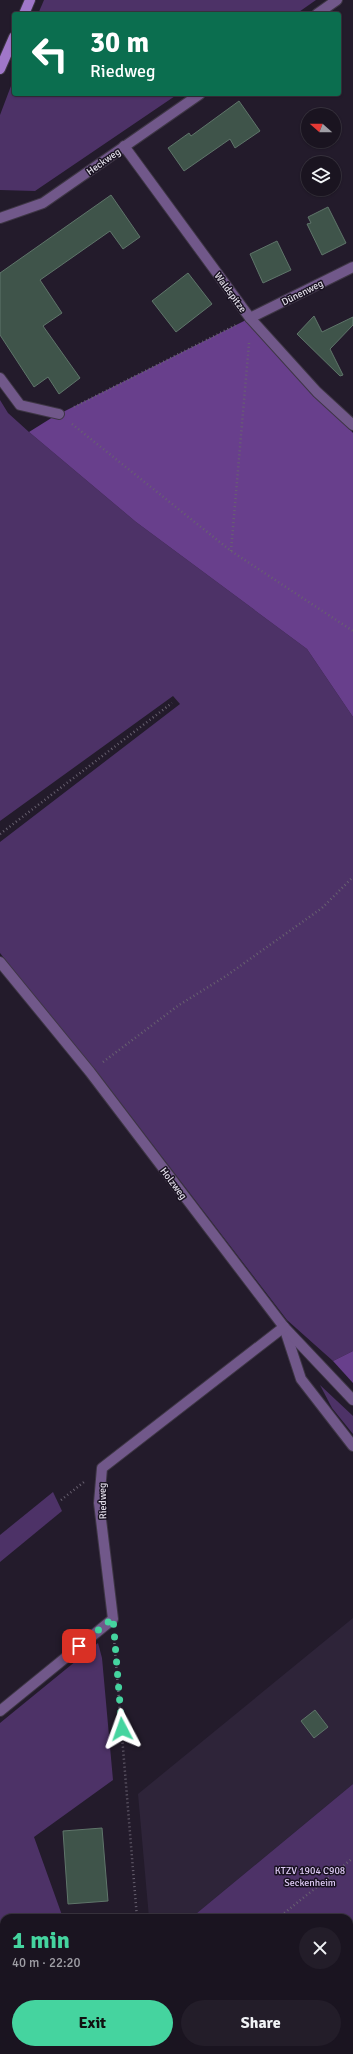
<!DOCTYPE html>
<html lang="en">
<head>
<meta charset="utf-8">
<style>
  :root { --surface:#1a1420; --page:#231d29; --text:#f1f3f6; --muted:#9f9ea5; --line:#38333e; --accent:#45d49f }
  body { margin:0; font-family:Signika,sans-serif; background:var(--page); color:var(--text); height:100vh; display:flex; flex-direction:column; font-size:15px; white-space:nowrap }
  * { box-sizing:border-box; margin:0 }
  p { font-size:13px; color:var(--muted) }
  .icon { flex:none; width:22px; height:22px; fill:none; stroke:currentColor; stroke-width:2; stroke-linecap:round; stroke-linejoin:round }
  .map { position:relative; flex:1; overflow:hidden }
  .drawer { position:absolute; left:0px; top:1914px; width:353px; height:140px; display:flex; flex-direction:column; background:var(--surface); border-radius:12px 12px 0 0; box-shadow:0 1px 3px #0004,0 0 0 1px var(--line) }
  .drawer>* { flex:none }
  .top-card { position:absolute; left:12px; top:12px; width:329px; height:84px; border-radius:4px; box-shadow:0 1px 3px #0004,0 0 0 1px var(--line); background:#0b6e4f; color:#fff; overflow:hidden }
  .needle { width:26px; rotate:291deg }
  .controls { position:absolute; left:301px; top:108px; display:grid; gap:8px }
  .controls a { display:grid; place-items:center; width:40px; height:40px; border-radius:50%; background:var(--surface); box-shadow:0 1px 3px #0004,0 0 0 1px var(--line); font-size:20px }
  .pin { position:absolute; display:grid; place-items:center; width:34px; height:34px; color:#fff; margin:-17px; border-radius:8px; box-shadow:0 2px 6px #0006 }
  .me { position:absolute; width:44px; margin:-22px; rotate:356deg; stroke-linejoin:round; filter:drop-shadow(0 0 3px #0008) }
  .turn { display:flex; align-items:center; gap:14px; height:84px; padding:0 12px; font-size:18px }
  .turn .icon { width:52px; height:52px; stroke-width:2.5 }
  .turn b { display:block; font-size:28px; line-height:34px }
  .round { display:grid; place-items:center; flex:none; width:42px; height:42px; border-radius:21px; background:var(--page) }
  .summary { display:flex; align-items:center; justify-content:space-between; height:68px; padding:0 12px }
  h1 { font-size:24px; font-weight:700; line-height:30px; color:var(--accent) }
  .action { display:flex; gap:8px; margin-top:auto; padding:8px 12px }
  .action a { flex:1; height:46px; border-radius:24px; background:var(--accent); color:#111; font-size:16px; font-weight:700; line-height:46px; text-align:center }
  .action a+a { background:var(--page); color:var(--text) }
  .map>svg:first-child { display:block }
</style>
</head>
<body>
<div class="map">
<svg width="353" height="2054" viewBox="0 0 353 2054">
  <rect width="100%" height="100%" fill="#231b2b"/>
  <path fill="#2e2439" d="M353,1618v166l-162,134h-42l-11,-124z"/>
  <g fill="#4d3267">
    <path d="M44,0h272l-20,14h-258z"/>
    <path d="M14,78v16h164l-143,97 -35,-1v-75z"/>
    <path d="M0,400l8,13 21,19 107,90 171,127 46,68v634l-20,10 -46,-41 -187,-244 -26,-29 -74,-94v-111l180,-138 -7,-8 -173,125z"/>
    <path d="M320,1385l33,31v18l-21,-26z"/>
    <path d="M53,1492l9,19 -62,51v-27z"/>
    <path d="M98,1643l4,15 11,122 -79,57 29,81h-59v132h137v4h-141v-331z"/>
    <path d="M353,1784v270h-178v-4h174v-132h-158z"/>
  </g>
  <g fill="#683f8c">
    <path d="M250,318l103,115v284l-46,-68 -171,-127 -107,-90 24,-15z"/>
    <path d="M353,1351v32l-20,-22z"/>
  </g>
  <g fill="#3f544a" stroke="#5f756a">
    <path d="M239,101l21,30 -25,17 -5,-9 -46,32 -16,-23 21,-15 2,3z"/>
    <path d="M111,195l29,42 -17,12 -13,-18 -70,49 22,33 -19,13 37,52 -21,16 -11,-17 -14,10 -34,-52v-62z"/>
    <path d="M328,207l18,36 -24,12 -15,-31 4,-1 -3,-6z"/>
    <path d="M277,241l14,29 -28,13 -13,-29z"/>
    <path d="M188,273l24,31 -36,28 -24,-31z"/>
    <path d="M314,316l8,16 31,-15v8l-23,24 13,26 -3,1 -43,-42z"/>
    <path d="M315,1710l13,17 -14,11 -13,-17z"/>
    <path d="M102,1828l6,73 -40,3 -5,-73z"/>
  </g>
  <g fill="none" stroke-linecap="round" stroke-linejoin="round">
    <g stroke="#3e3645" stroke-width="12">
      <g id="service">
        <path d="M0,378l20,27 39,9"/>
        <path d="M284,1327l17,52 52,67"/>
      </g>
    </g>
    <g stroke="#3e3645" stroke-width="12">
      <g id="minor">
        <path d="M317,14l20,-14"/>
        <path d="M124,146l126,172 67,74 36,33"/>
        <path d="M0,218l43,-15 157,-109"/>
        <path d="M250,318l103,-51"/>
        <path d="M0,962l90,110 194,255 69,73"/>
        <path d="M0,1711l113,-92 -14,-116 3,-35 182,-141"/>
      </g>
    </g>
    <g stroke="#3e3645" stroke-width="12">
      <g id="secondary">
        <path d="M24,14l6,-14"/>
        <path d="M0,69l14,-32"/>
      </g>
    </g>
    <g stroke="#686170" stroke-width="2.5" stroke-dasharray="1 3" stroke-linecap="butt">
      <path d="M74,407l162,-82"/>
      <path d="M72,424l159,127 122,80"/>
      <path d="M231,551l18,-208"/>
      <path d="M0,834l172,-131"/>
      <path d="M103,1062l76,-57 47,-29 96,-68 31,-31"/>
      <path d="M61,1500l23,-18"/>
      <path d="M114,1639l23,279"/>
      <path d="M278,1918l75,-60"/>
      <path d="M349,2016l4,-3"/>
      <path d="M151,2050v4"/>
      <path d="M30,2054l5,-4"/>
      <path d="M302,2054l5,-4"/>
    </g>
    <use href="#service" stroke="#71588a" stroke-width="10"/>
    <use href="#minor" stroke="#71588a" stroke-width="10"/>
    <use href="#secondary" stroke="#a077c9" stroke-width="10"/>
  </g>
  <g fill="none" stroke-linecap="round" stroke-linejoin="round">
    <path stroke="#45d49f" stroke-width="7" stroke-dasharray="0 12.6" d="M79,1646l34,-28 9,111"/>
  </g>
  <g text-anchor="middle" stroke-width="3" stroke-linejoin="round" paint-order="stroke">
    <g font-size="10" fill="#e1dde8" stroke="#191221">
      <text transform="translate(103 161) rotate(-35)" y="4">Heckweg</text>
      <text transform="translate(231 292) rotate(54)" y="4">Waldspitze</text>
      <text transform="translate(302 292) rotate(-27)" y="4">Dünenweg</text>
      <text transform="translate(174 1183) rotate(53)" y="4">Holzweg</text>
      <text transform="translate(102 1501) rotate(-91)" y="4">Riedweg</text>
    </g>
    <g font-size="10" fill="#dfcbf6" stroke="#191221">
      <text x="310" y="1874">KTZV 1904 C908<tspan x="310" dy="12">Seckenheim</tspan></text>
    </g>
  </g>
</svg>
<div class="controls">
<a><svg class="needle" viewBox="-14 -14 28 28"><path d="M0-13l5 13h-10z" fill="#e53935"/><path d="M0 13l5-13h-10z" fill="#9f9ea5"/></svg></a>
<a><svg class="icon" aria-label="layers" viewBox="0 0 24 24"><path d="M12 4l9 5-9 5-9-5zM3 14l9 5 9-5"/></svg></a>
</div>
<div class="pin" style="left:79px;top:1646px;background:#d93025"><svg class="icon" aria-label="arrive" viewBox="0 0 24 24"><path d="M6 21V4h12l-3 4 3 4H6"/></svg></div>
<svg class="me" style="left:122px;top:1729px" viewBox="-20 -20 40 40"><path d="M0-17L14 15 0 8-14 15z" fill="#45d49f" stroke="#fff" stroke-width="4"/></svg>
<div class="top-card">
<div class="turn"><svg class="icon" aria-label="left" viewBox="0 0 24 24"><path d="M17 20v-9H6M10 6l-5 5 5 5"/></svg><div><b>30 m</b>Riedweg</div></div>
</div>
<section class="drawer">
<div class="summary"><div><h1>1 min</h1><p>40 m · 22:20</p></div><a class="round"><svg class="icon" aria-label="close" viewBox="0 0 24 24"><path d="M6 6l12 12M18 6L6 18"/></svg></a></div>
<div class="action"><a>Exit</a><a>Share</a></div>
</section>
</div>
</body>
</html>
